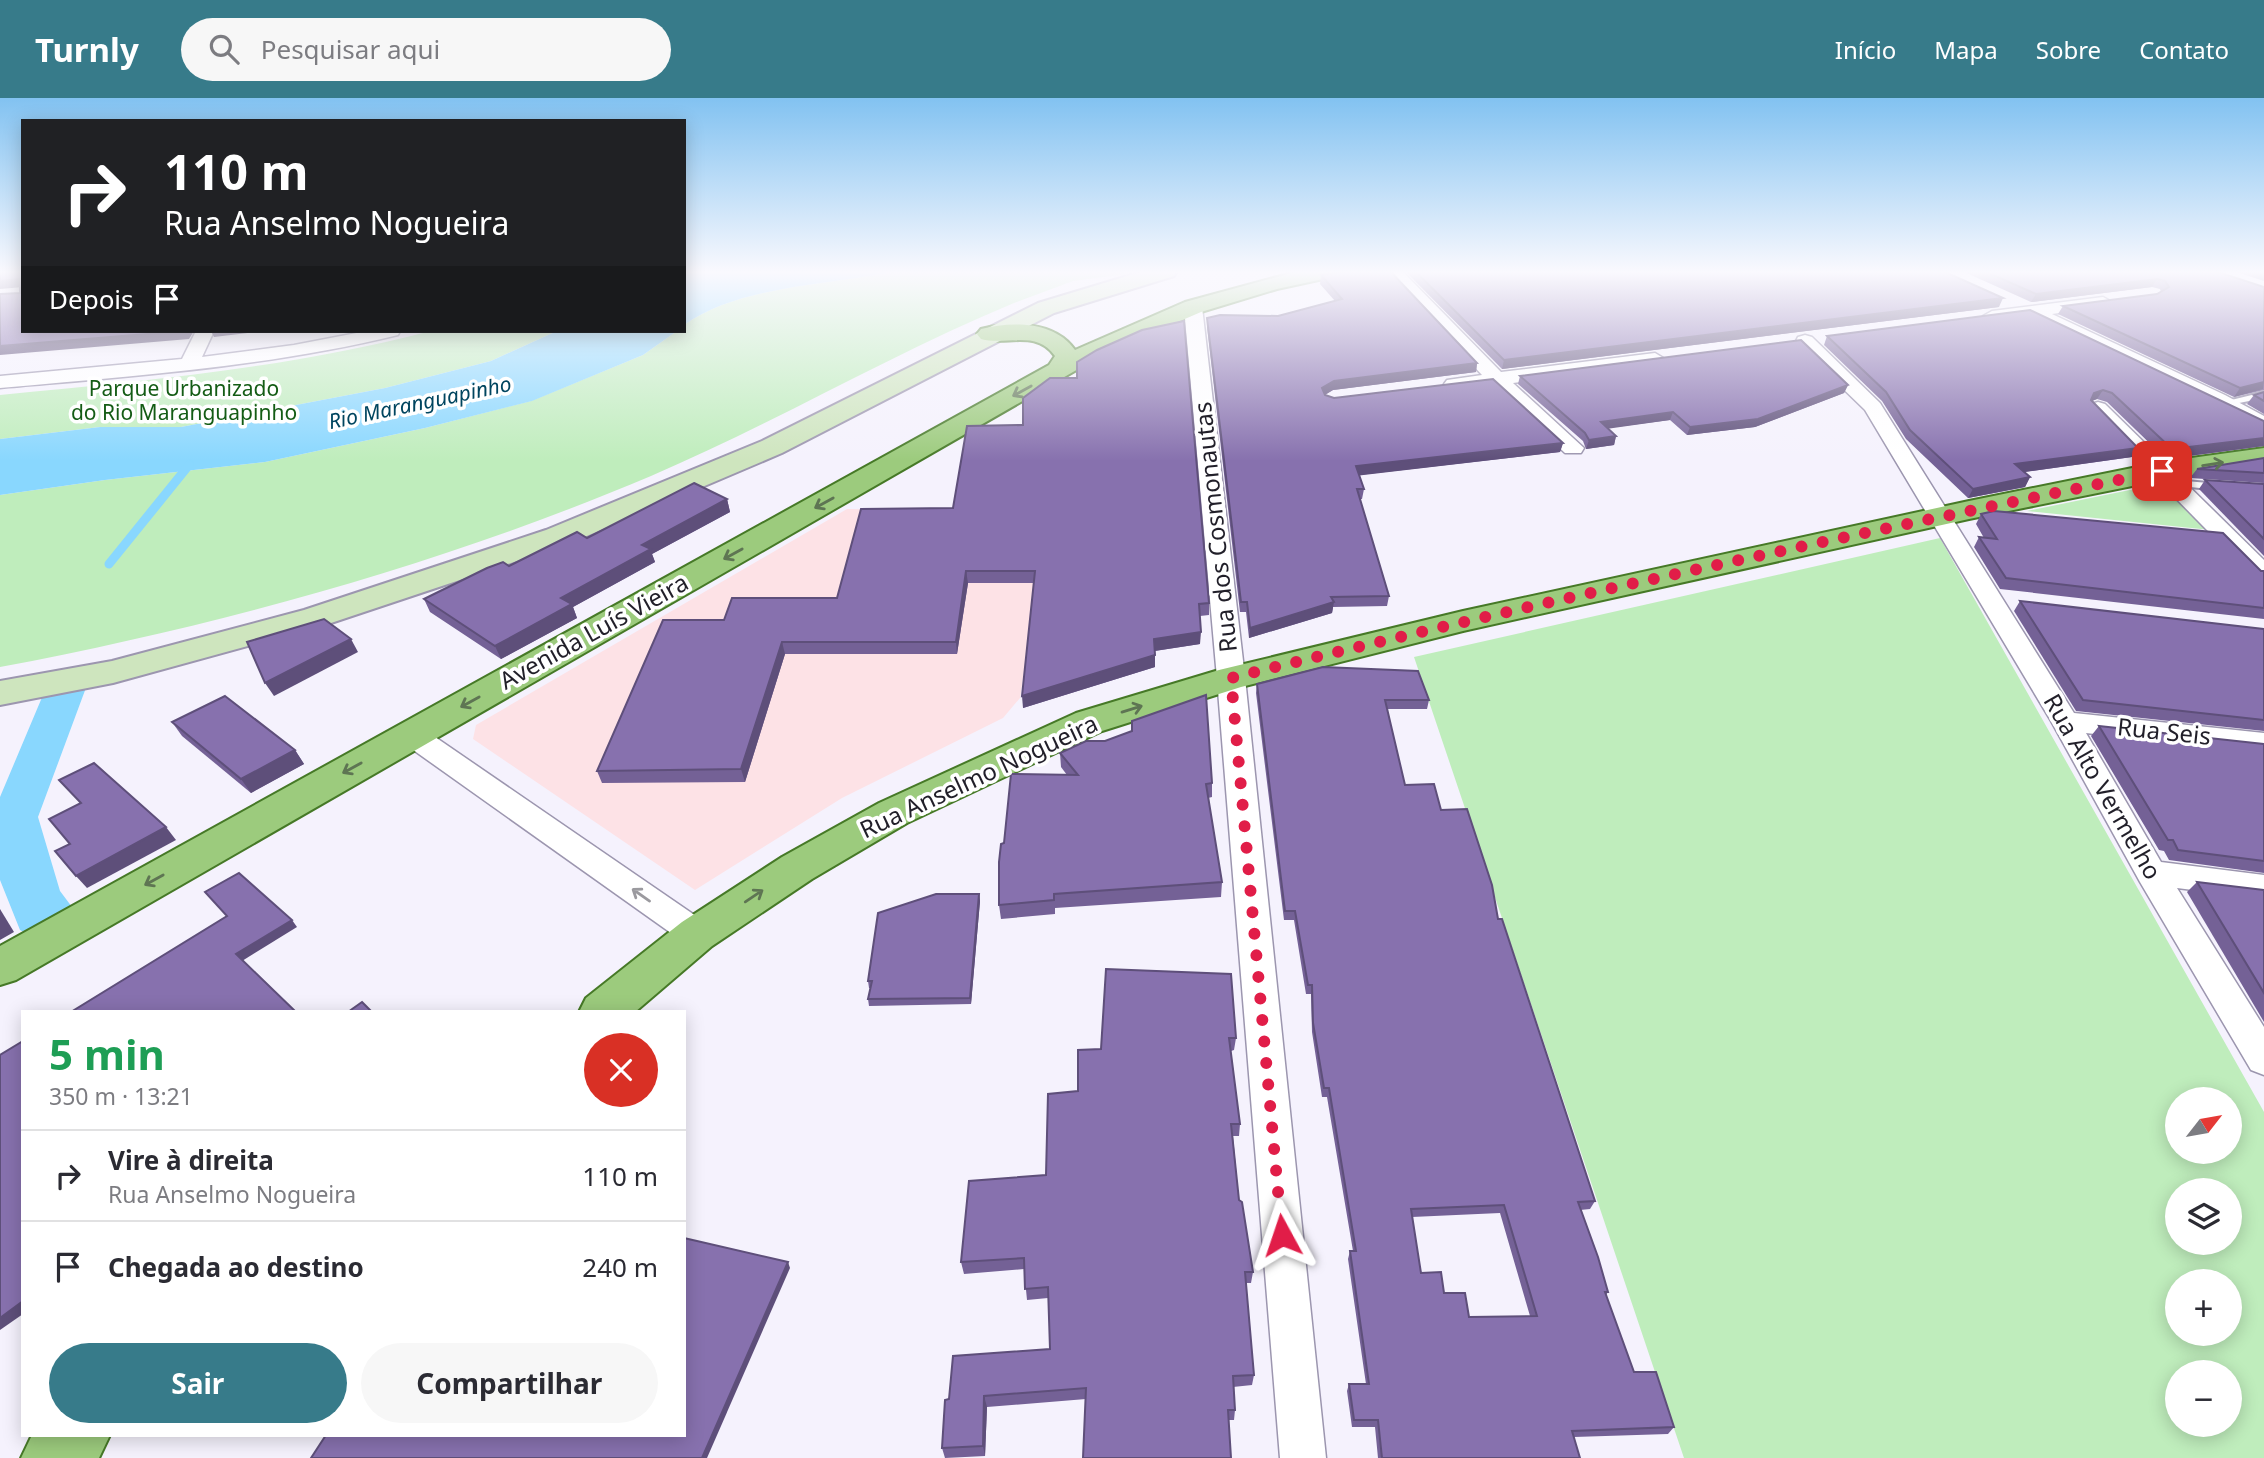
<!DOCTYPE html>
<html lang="pt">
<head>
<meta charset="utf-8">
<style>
  :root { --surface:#fff; --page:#f7f7f7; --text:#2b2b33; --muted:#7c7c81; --line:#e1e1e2; --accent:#377b8a }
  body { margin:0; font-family:"Noto Sans",sans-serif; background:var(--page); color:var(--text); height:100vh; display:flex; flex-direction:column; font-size:26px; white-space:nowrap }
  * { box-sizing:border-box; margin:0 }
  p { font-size:23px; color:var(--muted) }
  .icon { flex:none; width:38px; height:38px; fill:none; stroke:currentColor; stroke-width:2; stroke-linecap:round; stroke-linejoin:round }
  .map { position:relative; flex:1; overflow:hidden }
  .panel { position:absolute; left:21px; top:912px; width:665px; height:427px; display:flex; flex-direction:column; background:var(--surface); border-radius:0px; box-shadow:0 4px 18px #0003 }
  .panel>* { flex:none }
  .guide { position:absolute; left:21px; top:21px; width:665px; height:214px; border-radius:0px; box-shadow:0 4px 18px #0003; background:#202124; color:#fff; overflow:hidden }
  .needle { width:46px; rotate:59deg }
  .controls { position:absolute; left:2165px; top:989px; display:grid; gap:14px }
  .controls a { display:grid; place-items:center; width:77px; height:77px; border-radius:50%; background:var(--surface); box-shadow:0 4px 18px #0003; font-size:35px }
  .pin { position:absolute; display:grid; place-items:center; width:60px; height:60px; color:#fff; margin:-30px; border-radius:14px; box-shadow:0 4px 10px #0006 }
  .me { position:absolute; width:77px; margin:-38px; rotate:355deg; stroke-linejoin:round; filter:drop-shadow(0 0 5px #0008) }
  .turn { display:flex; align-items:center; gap:24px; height:147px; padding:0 28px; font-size:32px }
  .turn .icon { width:91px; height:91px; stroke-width:2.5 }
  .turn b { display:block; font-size:49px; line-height:60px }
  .then { display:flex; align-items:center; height:66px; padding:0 28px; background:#0003; gap:14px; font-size:26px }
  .round { display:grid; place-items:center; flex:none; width:74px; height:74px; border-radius:37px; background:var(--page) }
  .summary { display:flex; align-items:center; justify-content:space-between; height:119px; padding:0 28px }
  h1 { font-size:42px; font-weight:700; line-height:52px; color:#1e9e55 }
  .action { display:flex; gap:14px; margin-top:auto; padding:14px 28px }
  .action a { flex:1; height:80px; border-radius:42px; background:var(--accent); color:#fff; font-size:28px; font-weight:700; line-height:80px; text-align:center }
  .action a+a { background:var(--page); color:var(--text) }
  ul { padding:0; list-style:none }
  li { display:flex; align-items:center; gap:21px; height:91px; padding:0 28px; border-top:2px solid var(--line) }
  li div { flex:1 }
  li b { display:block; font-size:26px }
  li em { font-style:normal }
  header { display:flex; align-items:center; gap:42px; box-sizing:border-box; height:98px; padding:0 35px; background:var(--accent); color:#fff }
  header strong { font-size:33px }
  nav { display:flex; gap:38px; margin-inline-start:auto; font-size:24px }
  .search { width:490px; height:63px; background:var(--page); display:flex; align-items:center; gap:18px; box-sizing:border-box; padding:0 24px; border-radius:38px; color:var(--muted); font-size:26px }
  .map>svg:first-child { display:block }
</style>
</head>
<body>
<header>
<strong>Turnly</strong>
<div class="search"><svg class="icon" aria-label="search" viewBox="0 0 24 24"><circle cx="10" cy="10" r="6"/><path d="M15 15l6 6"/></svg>Pesquisar aqui</div>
<nav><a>Início</a><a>Mapa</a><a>Sobre</a><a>Contato</a></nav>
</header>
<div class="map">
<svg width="2264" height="1360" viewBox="0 0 2264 1360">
  <rect width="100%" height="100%" fill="#f5f2fd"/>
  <path fill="#fde2e6" d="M847,411l201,3 -28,186 -17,20 -161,80 -147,92 -222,-151 3,-14z"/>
  <g fill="#bfedbc" fill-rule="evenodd">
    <path d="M897,173h253l-77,10 -59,22c-123,51 -239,120 -363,173 -208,88 -429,149 -651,191v-172l105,-15 160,-18 160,-34 106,-27 112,-46 34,-24h7v-6c56,-40 147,-40 213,-54z"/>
    <path d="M431,233h126l-66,30 -106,27 -204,39h-81l-100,12v-44c145,-14 289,-27 431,-64z"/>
    <path d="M2164,385l47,47 -184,-19z"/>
    <path d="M1940,440l324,574v346h-580l-270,-801zM2177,1001h53v53h-53zM2177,1092h53v52h-53zM2177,1183h53v53h-53zM2177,1274h53v52h-53z"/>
  </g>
  <g fill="#89d7fe">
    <path d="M700,173h197c-66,14 -157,14 -213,54v-51z"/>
    <path d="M557,233h120l-34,24 -111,46 -107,27 -160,34 -160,18 -105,15v-56l100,-12h81l204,-39 106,-27z"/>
    <path d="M87,587l-49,132 22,74 15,20 -46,24 -9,-5 -20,-50v-83l43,-102z"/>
  </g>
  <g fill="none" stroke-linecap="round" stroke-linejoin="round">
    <path stroke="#89d7fe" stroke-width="7" d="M187,368l3,-3"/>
    <path stroke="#89d7fe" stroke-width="9" d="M109,466l80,-99"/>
    <g stroke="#9c96af" stroke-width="4">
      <g id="lane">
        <path d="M2264,294v6l-40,8 -5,-3z"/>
        <path d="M2175,382l44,4 5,3 -5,3 -48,-5v-4z"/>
      </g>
    </g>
    <g stroke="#9c96af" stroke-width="3">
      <g id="street">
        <path d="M1385,173h17l99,101 154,-19 10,6 -10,6 -142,18 71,65 -3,5h-16l-73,-68 -38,5 -7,-2 -3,-4 3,-4 35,-5z"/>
        <path d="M2103,199l9,5 -3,4 -57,8 173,81 39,21v15l-235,-114 -37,4 -9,-5 9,-5z"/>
        <path d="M1193,204l9,5 43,371 81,780h-46l-63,-780 -33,-371z"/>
        <path d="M196,233h18l-12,26 92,-12 73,-14h33l-2,4c-131,32 -265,41 -398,53v-12l182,-17z"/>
        <path d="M1805,237l7,2 68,66 194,310 190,20v20l-178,-20 75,129 103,13v24l-87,-11 87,139v48l-13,-5 -111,-188 -89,-161 -186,-311 -67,-65 -2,-4 2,-4z"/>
        <path d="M2098,304l7,2 159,156v21l-9,-2 -164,-167 -3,-4 3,-4z"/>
        <path d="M412,627l10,3 287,197 5,9 -5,9 -12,4 -12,-4 -283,-201 -4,-7 4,-7z"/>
      </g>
    </g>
    <g stroke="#9c96af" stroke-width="4">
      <path id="secondary" d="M1144,173h33l-3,5 -120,37 -272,140 -214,91 -240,80 -215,59 -113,22v-24l112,-20 192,-51 242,-80 216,-89 276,-138z"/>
    </g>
    <g stroke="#467927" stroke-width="4">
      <g id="primary">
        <path d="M1299,173h41l-3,5 -60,13 -76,23 -95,41 -1090,627 -16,5v-39l1049,-581 6,-9c-19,-27 -48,-10 -74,-17l-4,-5 4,-5c31,-8 74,-8 94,21l110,-48z"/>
        <path d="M2264,350v16l-102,16 -193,39 -506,112 -222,56 -139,44 -195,92 -95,56 -100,67 -77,66h-56l7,-14 96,-76 100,-65 97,-54 197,-90 143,-43 244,-59 506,-110 193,-39z"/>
        <path d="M32,1337h78l-11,23h-78z"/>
      </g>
    </g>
    <use href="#lane" fill="#fff" fill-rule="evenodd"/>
    <use href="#street" fill="#fff" fill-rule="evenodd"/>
    <use href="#secondary" fill="#cee5be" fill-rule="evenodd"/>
    <use href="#primary" fill="#9ccb7d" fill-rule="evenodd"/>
  </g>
  <g fill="#746196" fill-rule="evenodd">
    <path d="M1405,173h538l56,36 -497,62z"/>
    <path d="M1962,173h253l49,16v103l-30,7 -176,-83 5,-8 94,-12 4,-2 -1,-3 -8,-2 -121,15z"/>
    <path d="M2233,173h31v10z"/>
    <path d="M1321,177l156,88 -1,9 -143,18 -8,5 9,3 229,45 -3,9 -201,23 5,14 -2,10h-2l29,97 -2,10 -54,1 -1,6 -83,25 -3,-26h-6l-33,-285v-9l71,-2 57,-15 -15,-17z"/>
    <path d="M1827,238l437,85v25l-98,13 -59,-57 -10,-3 -5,2 46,47 -6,9 -108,15 6,5 -5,10 -57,11 -62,-59 -24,-38 -58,-56z"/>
    <path d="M1520,278l328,9 -4,8 -89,34 -68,8 -17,-15 -62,8 8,8 -2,9 -28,4 -3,-8 -65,-57z"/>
    <path d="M1077,280l132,225v12l-9,1v28l-45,7v16l-132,41 11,-125h-66l-11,71h-172l-40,128 -143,1 -5,-12 127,-151 113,-22 116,-90 70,-83z"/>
    <path d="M2264,294v22l-17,-10 7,-9z"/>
    <path d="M2264,360v25l-74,-5 7,-9z"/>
    <path d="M2205,382l59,4v72l-65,-67z"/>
    <path d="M727,401l3,13 -78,42 3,8 -82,45 4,11 -76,41 -71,-47 -6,-13 85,-33 78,-28z"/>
    <path d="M1981,416l283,57v48l-264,-30 -26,-42 5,-10 5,1 -8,-14z"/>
    <path d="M2020,503l244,28v102l-188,-20 -62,-100z"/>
    <path d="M1257,586l172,16 -2,9h-40l18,76 36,25 57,109 97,282 -5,8 -10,1 28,82 -2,3 28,77 40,55 -6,7 -94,3 6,21h-202l-3,-31h-23l-5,-36 2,-7h17l-18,-125 2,-8h3l-26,-154h-5l-10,-65 -1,-38h-5l-12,-74h-10l-28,-227zM1500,1115l30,103 -61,1 -48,-44 -9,-56z"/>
    <path d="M172,624l123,28 9,14 -53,29 -69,-57z"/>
    <path d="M2099,628l165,18v129l-95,-13 -5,-9 -5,-1 -68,-114z"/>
    <path d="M1060,655l152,30v14l-4,1 14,84 -1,15 -166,11v6l-54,5 -2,-14 68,-130 -6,-8z"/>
    <path d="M2197,784l67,8v132l-77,-130z"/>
    <path d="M979,796l1,7 -9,103 -102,2 -1,-7 2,-11h-1l-1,-7z"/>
    <path d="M1236,940l-2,12 -3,1 9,73 -1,12h-6l6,64 14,72 -2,11h-5l8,92 -2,10 -19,2 2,23 -1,10h-5l-143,-21 -99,8 -2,49 -40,2 -3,-10 7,-49 101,-50 -2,-51 -21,2 -3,-31 -60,5 -3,-12 85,-87 32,-84 23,-42z"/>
  </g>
  <g fill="#5e4f7a">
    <path d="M20,181l3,8 -23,2v-8z"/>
    <path d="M2157,181l-5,8 -121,15 5,-8z"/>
    <path d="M2003,200l-4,9 -497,62 2,-9z"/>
    <path d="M184,233h10l-5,8 -189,16v-9z"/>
    <path d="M211,233h54l-51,6z"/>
    <path d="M274,233h28l-26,2z"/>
    <path d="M1477,265l-1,9 -143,18 -12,7 1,-9 12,-7z"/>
    <path d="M2264,284l-1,7 -29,8 6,-9z"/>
    <path d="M1848,287l-4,8 -89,34 -68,8 3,-8z"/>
    <path d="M2103,292l-6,9 -8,3 5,-9z"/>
    <path d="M1673,314l-3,8 -71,10 2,-8z"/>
    <path d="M1616,338l-2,9 -28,4 3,-9z"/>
    <path d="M2264,340v8l-98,13 6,-10z"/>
    <path d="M1563,345l-3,9 -205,24 1,-10z"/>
    <path d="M2138,350l-6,9 -122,17 5,-10z"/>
    <path d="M2030,379l-5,10 -57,11 5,-9z"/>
    <path d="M727,401l3,13 -78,42 3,8 -82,45 4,11 -76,41 -6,-13 66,-48 81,-53z"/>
    <path d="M966,473l2,12 -11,71 -1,-12z"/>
    <path d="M1334,504l-2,11 -83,25 1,-10z"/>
    <path d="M1201,534l-1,12 -46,7v-12z"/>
    <path d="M351,541l7,13 -84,44 -9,-13z"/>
    <path d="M782,544l3,12 -40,128 -4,-13z"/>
    <path d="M1155,557v12l-132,41 -1,-12z"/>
    <path d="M295,652l9,14 -53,29 -10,-14z"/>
    <path d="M166,729l10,13 -89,48 -11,-12z"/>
    <path d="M979,796l1,7 -9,103 -1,-6z"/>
    <path d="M0,811l14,23 -14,8z"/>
    <path d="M292,822l5,7 -55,34 -6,-7z"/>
    <path d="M788,1164l2,6 -83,190h-5z"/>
    <path d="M23,1203v13l-23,16v-12z"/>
    <path d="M984,1298l3,11 -2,49 -2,-10z"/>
  </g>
  <g fill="#8771ae" stroke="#5e4f7a" stroke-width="2" fill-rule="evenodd">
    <path d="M0,173h23v60h161l-184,15v-52l20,-1v-14l-20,2z"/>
    <path d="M1346,173h44l87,92 -143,18 -12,7 3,7 9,3 159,-19 70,64 -207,23 8,23h-7l32,107 -58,1 3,5 -84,26 -3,-26h-6l-34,-284 13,-3 58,1 64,-17 -21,-24z"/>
    <path d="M1415,173h528l60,27 -499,62z"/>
    <path d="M1984,173h231l49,16v95l-24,6 -177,-82 94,-12 12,-7 -4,-6 -8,-2 -121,15z"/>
    <path d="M2030,212l234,111v17l-92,11 -60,-56 -9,-3 -9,3 -3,7 47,48 -123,16 15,13 -57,12 -63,-59 -24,-38 -59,-56z"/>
    <path d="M1184,223l25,282 -10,1 2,28 -47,7 1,16 -133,41 13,-125h-69l-10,71h-174l-41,127 -144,2 66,-151h61l8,-22h105l24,-89 92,-1 14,-82 56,-1v-27l27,-20h27v-16l20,-12 45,-20z"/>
    <path d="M1801,242l47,45 -90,34 -68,8 -17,-15 -72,10 15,14 -27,4 -4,-7 -65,-57z"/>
    <path d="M2264,294v9l-10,-6z"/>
    <path d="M2264,360v15l-67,-4z"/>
    <path d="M2205,382l59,4v55z"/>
    <path d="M694,385l33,16 -85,46 9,4 -90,49 11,6 -77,42 -71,-47 63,-31 16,-6 6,4 68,-34 10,6z"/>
    <path d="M1994,413l229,22 38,38h3v37l-258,-30 -27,-41 18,2 -16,-25z"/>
    <path d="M2020,503l244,28v91l-181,-20z"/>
    <path d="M324,521l27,20 -86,44 -18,-41z"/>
    <path d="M1323,569l95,4 11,29h-44l20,85 29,-1 7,26 26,-1 25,76 6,34h4l93,282 -17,1 20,55 10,35h-3l29,80h22l18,55 -102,4 8,27h-198l-4,-38h-24l-5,-36h20l-19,-133h6l-27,-163h-5l-11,-65 -1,-38h-4l-13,-74h-10l-28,-227zM1504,1107l33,111 -68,1 -4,-24h-21l-3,-21 -20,1 -10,-64z"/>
    <path d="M1206,597l6,88 -6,1 16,98 -168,12v6l-55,5v-43l2,-18 3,-1 7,-69 67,1 -18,-22 26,-12h19l27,-10v-10z"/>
    <path d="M225,598l70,54 -54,29 -69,-57z"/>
    <path d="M2099,628l165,18v117l-86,-11 -5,-10h-5z"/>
    <path d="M94,665l72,64 -90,49 -21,-25 15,-7 -21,-25 32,-16 -22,-23z"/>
    <path d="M239,775l53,47 -56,34 60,58h-225l156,-96 -22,-24z"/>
    <path d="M2197,784l67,8v103z"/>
    <path d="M936,796h43l-9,104 -102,1 4,-18h-4l10,-68z"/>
    <path d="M1106,871l125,5 5,64h-7l11,86h-9l8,76 3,2 11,70h-8l9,103 -21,1 2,34h-7l3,48h-148l3,-70 -102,8 -1,50 -41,2 3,-48 4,-1 4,-43 97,-7 -2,-62 -23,2 -1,-31 -63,4 8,-81 77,-6 2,-81 30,-3v-41l23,-1z"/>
    <path d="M362,904l10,10h-24z"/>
    <path d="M23,943v260l-23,17v-263z"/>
    <path d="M684,1140l104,24 -86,196h-391l15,-23h358z"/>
  </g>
  <defs><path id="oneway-shaft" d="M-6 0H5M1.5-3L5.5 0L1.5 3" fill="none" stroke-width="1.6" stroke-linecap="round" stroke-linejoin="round" transform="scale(1.75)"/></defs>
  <g stroke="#5e7553">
    <use href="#oneway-shaft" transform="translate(1022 293) rotate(151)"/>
    <use href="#oneway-shaft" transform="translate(2213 366) rotate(-9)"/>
    <use href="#oneway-shaft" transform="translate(824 405) rotate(151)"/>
    <use href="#oneway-shaft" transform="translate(733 456) rotate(151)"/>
    <use href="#oneway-shaft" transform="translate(470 604) rotate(151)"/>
    <use href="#oneway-shaft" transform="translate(1132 611) rotate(-17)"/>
    <use href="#oneway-shaft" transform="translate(352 670) rotate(151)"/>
    <use href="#oneway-shaft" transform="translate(154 782) rotate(151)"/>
    <use href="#oneway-shaft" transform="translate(754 798) rotate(-34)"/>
  </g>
  <use stroke="#9b9a9f" href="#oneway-shaft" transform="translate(641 797) rotate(-145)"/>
  <linearGradient id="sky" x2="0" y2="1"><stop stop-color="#82c2f1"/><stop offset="0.48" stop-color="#faf9fe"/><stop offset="1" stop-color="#faf9fe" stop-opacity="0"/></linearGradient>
  <rect width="2264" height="363" fill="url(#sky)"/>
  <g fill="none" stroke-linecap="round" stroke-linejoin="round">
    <path stroke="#e11d48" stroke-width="12" stroke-dasharray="0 21.6" d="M1282,1137l-51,-557c309,-77 620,-143 931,-207"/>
  </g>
  <g text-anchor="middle" stroke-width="7" stroke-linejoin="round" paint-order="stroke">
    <g font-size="21" fill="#145c15" stroke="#fff">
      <text x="184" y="298">Parque Urbanizado<tspan x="184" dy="24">do Rio Maranguapinho</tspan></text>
    </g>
    <g font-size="21" font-style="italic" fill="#00455f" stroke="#fff">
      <text transform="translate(420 305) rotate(-12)" y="7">Rio Maranguapinho</text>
    </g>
    <g font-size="24" fill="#211f29" stroke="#fff">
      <text transform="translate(1216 429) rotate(-96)" y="8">Rua dos Cosmonautas</text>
      <text transform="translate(594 534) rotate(-29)" y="8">Avenida Luís Vieira</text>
      <text transform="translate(2164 634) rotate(6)" y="8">Rua Seis</text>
      <text transform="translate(979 679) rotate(-25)" y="8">Rua Anselmo Nogueira</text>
      <text transform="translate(2102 689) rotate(60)" y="8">Rua Alto Vermelho</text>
    </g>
  </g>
</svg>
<div class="controls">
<a><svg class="needle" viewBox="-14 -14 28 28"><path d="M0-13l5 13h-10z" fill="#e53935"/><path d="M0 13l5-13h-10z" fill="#7c7c81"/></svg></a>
<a><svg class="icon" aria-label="layers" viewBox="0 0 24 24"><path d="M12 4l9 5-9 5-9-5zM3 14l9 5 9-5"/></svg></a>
<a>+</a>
<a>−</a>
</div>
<div class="pin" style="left:2162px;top:373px;background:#d93025"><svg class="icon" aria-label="arrive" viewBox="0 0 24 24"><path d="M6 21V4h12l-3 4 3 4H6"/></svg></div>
<svg class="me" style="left:1282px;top:1137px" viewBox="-20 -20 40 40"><path d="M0-17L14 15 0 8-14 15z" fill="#e11d48" stroke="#fff" stroke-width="4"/></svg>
<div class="guide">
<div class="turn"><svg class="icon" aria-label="right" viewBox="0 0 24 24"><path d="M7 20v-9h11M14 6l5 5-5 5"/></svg><div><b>110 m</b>Rua Anselmo Nogueira</div></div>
<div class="then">Depois<svg class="icon" aria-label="arrive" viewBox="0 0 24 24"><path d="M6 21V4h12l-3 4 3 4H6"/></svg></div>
</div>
<section class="panel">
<div class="summary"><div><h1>5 min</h1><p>350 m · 13:21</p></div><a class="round" style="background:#d93025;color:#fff"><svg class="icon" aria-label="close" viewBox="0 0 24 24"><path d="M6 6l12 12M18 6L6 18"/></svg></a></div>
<ul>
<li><svg class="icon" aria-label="right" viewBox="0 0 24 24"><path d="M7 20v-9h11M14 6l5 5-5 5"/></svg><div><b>Vire à direita</b><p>Rua Anselmo Nogueira</p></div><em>110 m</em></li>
<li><svg class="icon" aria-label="arrive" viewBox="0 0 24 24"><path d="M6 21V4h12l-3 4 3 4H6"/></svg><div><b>Chegada ao destino</b></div><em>240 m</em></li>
</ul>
<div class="action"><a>Sair</a><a>Compartilhar</a></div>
</section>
</div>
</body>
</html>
